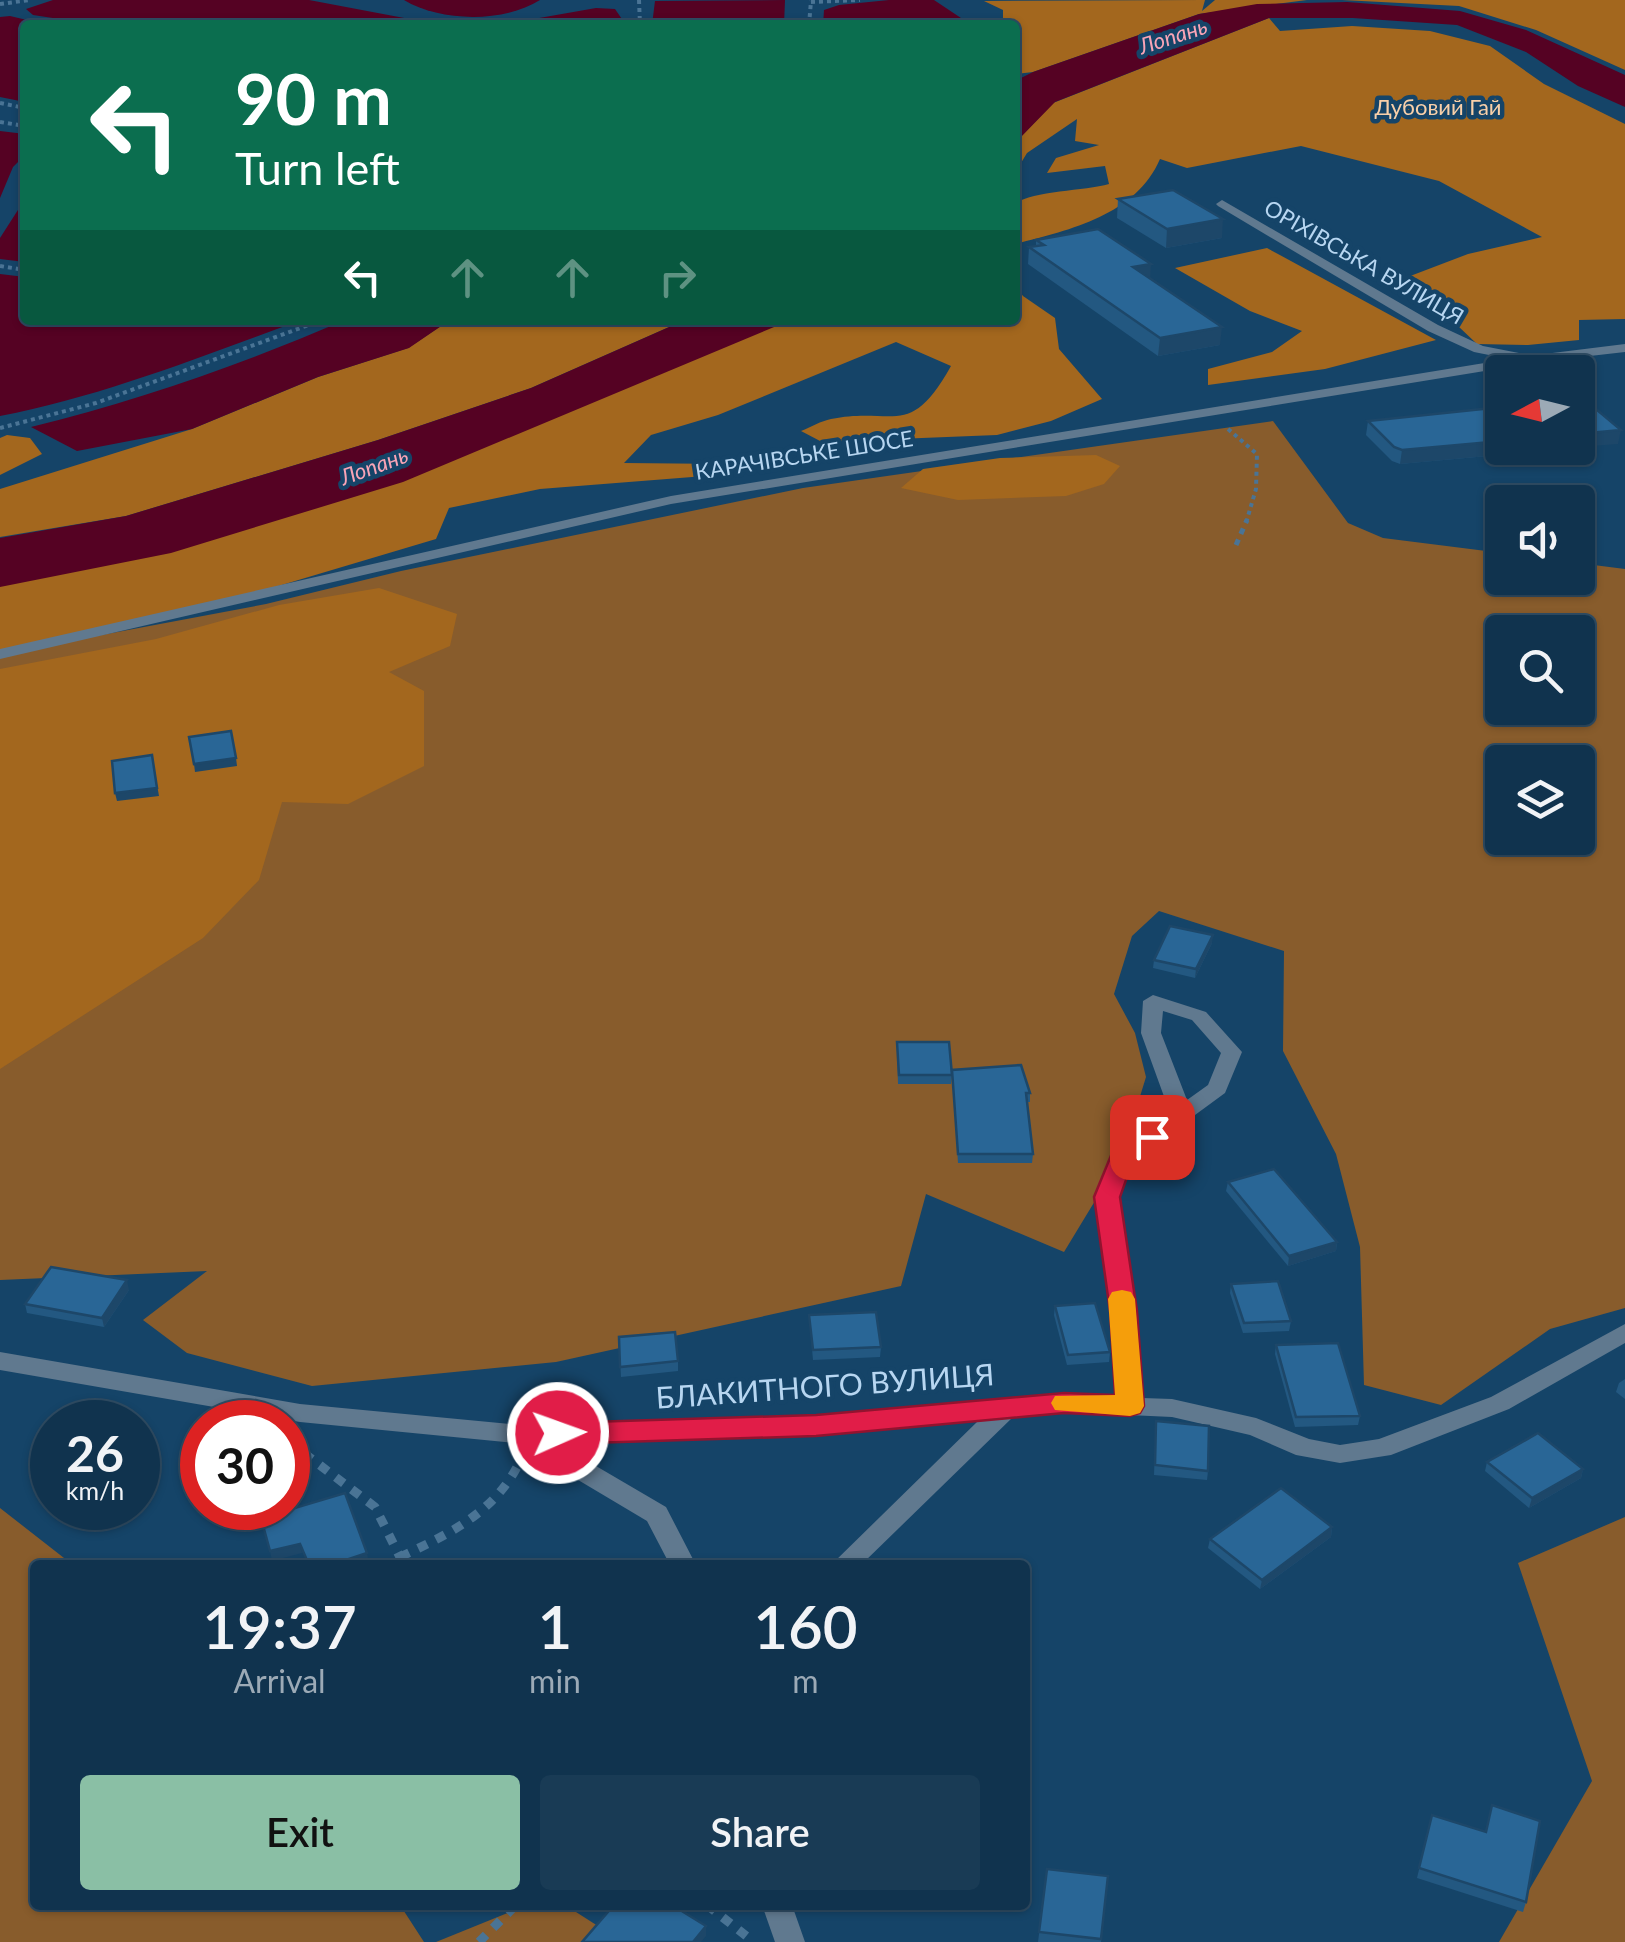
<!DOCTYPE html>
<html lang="en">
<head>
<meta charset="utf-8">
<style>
  :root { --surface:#10334e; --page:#193b55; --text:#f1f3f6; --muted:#9caab6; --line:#304e66; --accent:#8abfa5 }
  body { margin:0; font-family:Lato,sans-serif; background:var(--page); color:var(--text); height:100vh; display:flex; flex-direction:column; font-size:38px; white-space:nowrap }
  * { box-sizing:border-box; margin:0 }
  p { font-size:32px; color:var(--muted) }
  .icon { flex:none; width:55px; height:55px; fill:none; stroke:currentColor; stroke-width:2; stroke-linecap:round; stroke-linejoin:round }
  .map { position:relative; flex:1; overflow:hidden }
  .drawer { position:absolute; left:30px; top:1560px; width:1000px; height:350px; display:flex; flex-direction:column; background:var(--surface); border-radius:10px; box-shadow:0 2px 8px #0004,0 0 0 2px var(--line) }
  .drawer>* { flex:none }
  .guide { position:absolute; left:20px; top:20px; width:1000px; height:305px; border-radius:10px; box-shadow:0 2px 8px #0004,0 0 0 2px var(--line); background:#0b6e4f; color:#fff; overflow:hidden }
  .needle { width:65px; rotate:263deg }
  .controls { position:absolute; left:1485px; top:355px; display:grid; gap:20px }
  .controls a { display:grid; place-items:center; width:110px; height:110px; border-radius:10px; background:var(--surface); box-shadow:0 2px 8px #0004,0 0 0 2px var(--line); font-size:50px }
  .speed { position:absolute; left:30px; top:1400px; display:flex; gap:20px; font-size:50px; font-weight:700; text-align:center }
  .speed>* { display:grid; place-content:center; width:130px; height:130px; border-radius:50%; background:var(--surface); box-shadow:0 2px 8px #0004,0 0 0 2px var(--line); line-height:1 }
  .speed small { font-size:25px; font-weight:400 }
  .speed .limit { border:15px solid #d22; background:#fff; color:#111 }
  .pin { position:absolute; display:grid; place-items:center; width:85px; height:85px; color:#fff; margin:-42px; border-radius:20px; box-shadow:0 5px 15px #0006 }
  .me { position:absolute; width:110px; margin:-55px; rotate:88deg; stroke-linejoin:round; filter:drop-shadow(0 0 8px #0008) }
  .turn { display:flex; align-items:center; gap:35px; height:210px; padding:0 50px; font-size:45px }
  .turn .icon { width:130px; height:130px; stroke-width:2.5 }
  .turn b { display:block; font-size:70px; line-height:85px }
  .lanes { display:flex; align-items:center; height:95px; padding:0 50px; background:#0003; justify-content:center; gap:50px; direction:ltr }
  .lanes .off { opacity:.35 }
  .eta { display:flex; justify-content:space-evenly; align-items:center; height:170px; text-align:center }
  .eta b { font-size:60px; font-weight:600; line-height:70px }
  .primary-button { display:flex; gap:20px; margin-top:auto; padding:20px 50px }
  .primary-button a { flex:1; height:115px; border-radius:10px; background:var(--accent); color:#111; font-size:40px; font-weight:600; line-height:115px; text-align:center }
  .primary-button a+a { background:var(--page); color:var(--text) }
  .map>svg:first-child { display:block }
</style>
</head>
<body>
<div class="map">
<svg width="1625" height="1942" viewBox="0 0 1625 1942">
  <rect width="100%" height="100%" fill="#154468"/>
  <g fill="#885c2c" fill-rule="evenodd">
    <path d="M1273,421l75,102 35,15 119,15v25h76v-15l47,6v739l-75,21 -109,76 -77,-20 -4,-138 -24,-93 -53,-103 1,-100 -125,-40 -27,25 -18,58 21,39 11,44 -25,81 -57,94 -138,-58 -25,92 -345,76 -244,24 -125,-33 -44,-33 64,-49 -207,9v-626l266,-50 135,-33 402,-83zM1502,632h76v76h-76zM1502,762h76v76h-76z"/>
    <path d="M0,1508l73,57h-38v340h365l24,37h-424z"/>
    <path d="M1625,1517v425h-126l93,-161 -74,-218z"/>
    <path d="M527,1905h38l58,37h-187z"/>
  </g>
  <g fill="#a3671e">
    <path d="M1205,0l-3,11 13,-11h92l-108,14 -166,58 -18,2v-49h-12v-15l-19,-9z"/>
    <path d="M1342,0h283v70l-89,-40 -77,-24z"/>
    <path d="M1269,18l11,13 72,-5 78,5 60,15 54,38 81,40v195l-46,1v20l-51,5 -51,-1 -38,-36 -55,-22 84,-32 74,-17 -103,-56 -138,-35 -114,22 -27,-9c-24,56 -90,71 -145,85v-40c15,-13 70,-13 94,-20l-4,-18 -58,7 9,-15 43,-13 -24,-4 2,-22 -50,34 -12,20v-30l38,-40z"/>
    <path d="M1267,248l169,92 -111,29 -117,16v-16l64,-17 30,-21 -52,-20 -75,-43z"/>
    <path d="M1015,285l8,11 32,22 4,31 43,50 -51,22 -54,14 -175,7 -21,-11c10,-4 20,-10 30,-12 63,-13 78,22 120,-53l-55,-24 -178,73 -67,20 -27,28 104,1 -23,12 -165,13 -91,19 -13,31 -205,61 -231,54v-68l791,-266h224z"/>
    <path d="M450,320h235l-154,68 -153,52 -252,76 -126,21v-48l192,-60 126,-52 90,-29z"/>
    <path d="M7,435l23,3 12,16 -42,21v-37z"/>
    <path d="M1096,455l24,11 -16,18 -38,12 -108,4 -57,-12 22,-19 77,-11z"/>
    <path d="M379,588l78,26 -7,32 -61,26 35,19v75l-76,38 -66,-2 -23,78 -56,58 -203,131v-400l156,-30 123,-34z"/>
  </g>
  <g fill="#550223">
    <path d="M53,0h256l111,21 -30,4h-291l-66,-10 -7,-6z"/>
    <path d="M404,0h136c-36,23 -100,22 -136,0z"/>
    <path d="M785,0l-1,25h-132l3,-24z"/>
    <path d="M889,0h45l27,18 -2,7h-136l1,-15 15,-5z"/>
    <path d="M1347,2l113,9 66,19 99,45v32l-47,-21 -52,-34 -69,-27 -104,-7h-84l-214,84 -40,41v-62l18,-9 166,-58 58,-10z"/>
    <path d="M596,8l19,1 11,16h-126z"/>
    <path d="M10,16l38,9h-23v77l-25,-5v-80z"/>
    <path d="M0,131l25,3v21l-12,12 -13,31z"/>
    <path d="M25,199v63l-25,-3v-21z"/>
    <path d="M0,274l25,3v43h258l2,6c-93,34 -187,71 -285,90z"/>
    <path d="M345,320h105l-41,28 -91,29 -126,52 -115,22 -46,-24c108,-27 212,-63 314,-107z"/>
    <path d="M685,320h106l-388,162 -232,71 -171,34v-49l126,-22 252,-76 153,-52z"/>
  </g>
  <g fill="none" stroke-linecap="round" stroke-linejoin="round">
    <g stroke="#4a7495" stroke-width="4" stroke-dasharray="4 4" stroke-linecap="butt">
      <path d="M639,0l1,25"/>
      <path d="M811,2l49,-2"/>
      <path d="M0,4l30,-4"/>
      <path d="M809,25l2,-24"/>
      <path d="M0,103l25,5"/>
      <path d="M0,122l25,4"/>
      <path d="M0,266l25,4"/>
      <path d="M0,428l96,-25 226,-83"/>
      <path d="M1228,429l29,25 -1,35 -10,34"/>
    </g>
    <path stroke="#4a7495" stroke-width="5" stroke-dasharray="6 6" stroke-linecap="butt" d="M1236,545l11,-25"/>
    <g stroke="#4a7495" stroke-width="9" stroke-dasharray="10 10" stroke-linecap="butt">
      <path d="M288,1441l87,66 29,58"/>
      <path d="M400,1557c49,-23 96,-45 120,-96"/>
      <path d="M707,1905l47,37"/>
      <path d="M479,1942l37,-37"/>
    </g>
    <g fill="#60798f" fill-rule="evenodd">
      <path d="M1222,200l216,125 45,21 36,7 1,4 105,-13v8l-79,9 -875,143 -671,155v-10l671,-153 838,-137 -35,-7 -46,-21 -210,-125 -2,-2z"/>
      <path d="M1153,995l53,17 36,40 -17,41 -94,69 -13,35 17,114 7,87 30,1 84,19 53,21 31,6 39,-6 112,-42 134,-73v19l-116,66 -118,46 -51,8 -44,-8 -46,-20 -78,-18 -108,-5 -51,5 -152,148h-30l148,-145 -163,15 -261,7 111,65 30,58h-26l-23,-44 -131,-78 -216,-21 -300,-52v-18l300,52 221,21 295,-8 248,-23 53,2 -6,-85 -15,-114 17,-44 57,-40 -29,-80 2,-32zM1163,1011l29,9 29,33 -13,32 -21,15 -26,-67z"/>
      <path d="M762,1905h30l13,37h-30z"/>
    </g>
  </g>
  <g fill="#235881">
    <path d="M1118,199l104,39 -56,10 -49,-30z"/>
    <path d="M1036,240l184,105 -62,11 -130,-92 1,-17 7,-1z"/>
    <path d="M1368,421l134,27h74l-176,16 -8,-3 -26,-26z"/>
    <path d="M1212,943l-17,35 -42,-10 1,-8z"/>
    <path d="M897,1051l55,24 -1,9h-53z"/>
    <path d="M952,1070l78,23v9h-3l6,52 -1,9h-74z"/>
    <path d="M1228,1182l109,60 -1,9 -48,15 -62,-75z"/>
    <path d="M1231,1284l60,37 -2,10 -46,2 -13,-40z"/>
    <path d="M129,1290l-25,37 -77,-14 -2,-9z"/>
    <path d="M1055,1306l55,46 -1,10 -42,3 -13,-50z"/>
    <path d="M809,1315l72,32 -1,10 -67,3z"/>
    <path d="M619,1337l59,24v10l-57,6z"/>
    <path d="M1276,1345l84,71 -2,9 -63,2 -20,-73z"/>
    <path d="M1625,1379v20l-9,-7 3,-9z"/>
    <path d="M1156,1421l52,50 -1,9 -53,-5z"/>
    <path d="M1487,1462l96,7 -2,9 -52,30 -44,-37z"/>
    <path d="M1332,1527l-1,10 -71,52 -52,-41 2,-9z"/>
    <path d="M1432,1815l94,87 -3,10 -106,-34z"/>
    <path d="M1047,1869l61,7 -7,66h-63z"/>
  </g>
  <g fill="#1d4769">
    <path d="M1223,219l-1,19 -56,10 1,-19z"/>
    <path d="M1151,264l-1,17 -17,-14z"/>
    <path d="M1222,327l-2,18 -62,11 2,-18z"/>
    <path d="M1621,430l-3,14 -40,3v-13z"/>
    <path d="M1502,441v7h74l-176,16 2,-14z"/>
    <path d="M152,755l7,41 -42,5 -2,-8z"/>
    <path d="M236,758l1,8 -42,6 -1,-8z"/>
    <path d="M1213,935l-1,8 -17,35 1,-9z"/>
    <path d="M1337,1242l-1,9 -48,15 1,-10z"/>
    <path d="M127,1280l2,10 -25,37 -2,-9z"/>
    <path d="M1583,1469l-2,9 -52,30 3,-10z"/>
    <path d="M1332,1527l-1,10 -71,52 2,-9z"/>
    <path d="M300,1544l2,9 -30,8 -2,-10z"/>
    <path d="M367,1553l2,10 -7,2h-31z"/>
    <path d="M706,1926v10l-5,6h-8z"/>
  </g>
  <g fill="#296696" stroke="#1d4769" stroke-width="2.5">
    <path d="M1173,190l50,29 -56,10 -49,-30z"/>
    <path d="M1098,229l53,35 -18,3 89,60 -62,11 -131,-91 15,-2 -8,-5z"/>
    <path d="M1578,399h6l37,31 -43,4z"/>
    <path d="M1502,407v34l-100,9 -8,-3 -26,-26z"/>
    <path d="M231,731l5,27 -42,6 -5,-27z"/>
    <path d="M152,755l5,33 -42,5 -3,-32z"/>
    <path d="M1170,926l43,9 -17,34 -42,-9z"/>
    <path d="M897,1042h52l3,33h-53z"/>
    <path d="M1021,1065l9,28h-4l7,61h-75l-6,-84z"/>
    <path d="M1274,1169l63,73 -48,14 -61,-74z"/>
    <path d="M51,1267l76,13 -25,38 -77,-14z"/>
    <path d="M1278,1281l13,40 -47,2 -13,-39z"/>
    <path d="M1095,1303l15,49 -42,3 -13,-49z"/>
    <path d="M876,1312l5,35 -68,3 -4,-35z"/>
    <path d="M675,1332l3,29 -58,6 -1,-30z"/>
    <path d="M1338,1343l22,73 -64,1 -20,-72z"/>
    <path d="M1156,1421l53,5 -1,45 -53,-6z"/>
    <path d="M1538,1433l45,36 -51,29 -45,-36z"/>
    <path d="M1281,1488l51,39 -70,53 -52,-41z"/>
    <path d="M345,1493l22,60 -36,12h-22l-9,-21 -30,7 -9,-33z"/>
    <path d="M1492,1805l48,16 -14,81 -107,-34 13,-53 54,17z"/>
    <path d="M1047,1869l61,7 -7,63 -62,-7z"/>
    <path d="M614,1905h58l34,21 -13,16h-111z"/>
  </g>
  <path fill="#e11d48" stroke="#92132f" stroke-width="2.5" d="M1152,1129l12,8 -32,26 -12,34 17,114 7,95 -4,7 -10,3 -66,-3 -248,23 -258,8 -10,-3 -4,-8 4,-7 10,-3 258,-8 248,-22 51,2 -5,-84 -16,-114 18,-44z"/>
  <path fill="#f59e0b" d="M1122,1290l9,2 4,7 9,107 -4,7 -10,3 -75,-6 -4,-7 4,-7 60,-1 -7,-96 4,-7z"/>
  <g text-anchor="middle" stroke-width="9" stroke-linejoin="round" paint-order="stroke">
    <g font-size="22" font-style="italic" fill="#f9a4b6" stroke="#154468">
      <text transform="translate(1173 36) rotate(-18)" y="8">Лопань</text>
      <text transform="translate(374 466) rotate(-20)" y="8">Лопань</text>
    </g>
    <g font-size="22" fill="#f9d0a9" stroke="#154468">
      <text x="1438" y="115">Дубовий Гай</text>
    </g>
    <g font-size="22" fill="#b7d6f1" stroke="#154468">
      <text transform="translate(1364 262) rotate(30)" y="8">ОРІХІВСЬКА ВУЛИЦЯ</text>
      <text transform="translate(804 455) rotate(-9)" y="8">КАРАЧІВСЬКЕ ШОСЕ</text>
    </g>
    <g font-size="30" fill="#b7d6f1" stroke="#154468">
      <text transform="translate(825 1387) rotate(-4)" y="10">БЛАКИТНОГО ВУЛИЦЯ</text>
    </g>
  </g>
</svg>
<div class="controls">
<a><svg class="needle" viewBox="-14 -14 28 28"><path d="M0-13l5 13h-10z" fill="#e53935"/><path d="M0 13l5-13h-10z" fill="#9caab6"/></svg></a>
<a><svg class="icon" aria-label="sound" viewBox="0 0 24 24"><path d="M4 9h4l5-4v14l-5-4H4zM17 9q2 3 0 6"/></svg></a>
<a><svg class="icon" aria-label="search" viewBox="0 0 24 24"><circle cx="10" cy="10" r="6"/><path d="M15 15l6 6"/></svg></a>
<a><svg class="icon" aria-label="layers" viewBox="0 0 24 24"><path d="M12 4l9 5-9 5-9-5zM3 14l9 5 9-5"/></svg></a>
</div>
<div class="speed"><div>26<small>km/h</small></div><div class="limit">30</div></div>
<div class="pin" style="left:1152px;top:1137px;background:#d93025"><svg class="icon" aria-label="arrive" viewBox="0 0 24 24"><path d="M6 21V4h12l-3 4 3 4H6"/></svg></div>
<svg class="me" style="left:558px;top:1433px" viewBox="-20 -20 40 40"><circle r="17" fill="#e11d48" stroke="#fff" stroke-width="3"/><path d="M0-11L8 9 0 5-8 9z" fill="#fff"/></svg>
<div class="guide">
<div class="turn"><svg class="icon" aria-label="left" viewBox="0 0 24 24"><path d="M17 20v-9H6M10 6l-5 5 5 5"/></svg><div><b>90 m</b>Turn left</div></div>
<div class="lanes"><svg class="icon" aria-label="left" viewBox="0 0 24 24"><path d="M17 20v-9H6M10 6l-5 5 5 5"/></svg><svg class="icon off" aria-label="ahead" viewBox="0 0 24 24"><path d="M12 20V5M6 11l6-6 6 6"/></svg><svg class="icon off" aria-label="ahead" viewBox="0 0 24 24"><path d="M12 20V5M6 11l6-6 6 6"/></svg><svg class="icon off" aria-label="right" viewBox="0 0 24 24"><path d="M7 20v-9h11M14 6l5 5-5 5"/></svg></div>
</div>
<section class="drawer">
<div class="eta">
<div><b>19:37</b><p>Arrival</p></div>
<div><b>1</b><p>min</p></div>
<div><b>160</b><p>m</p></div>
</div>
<div class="primary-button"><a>Exit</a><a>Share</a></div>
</section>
</div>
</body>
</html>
